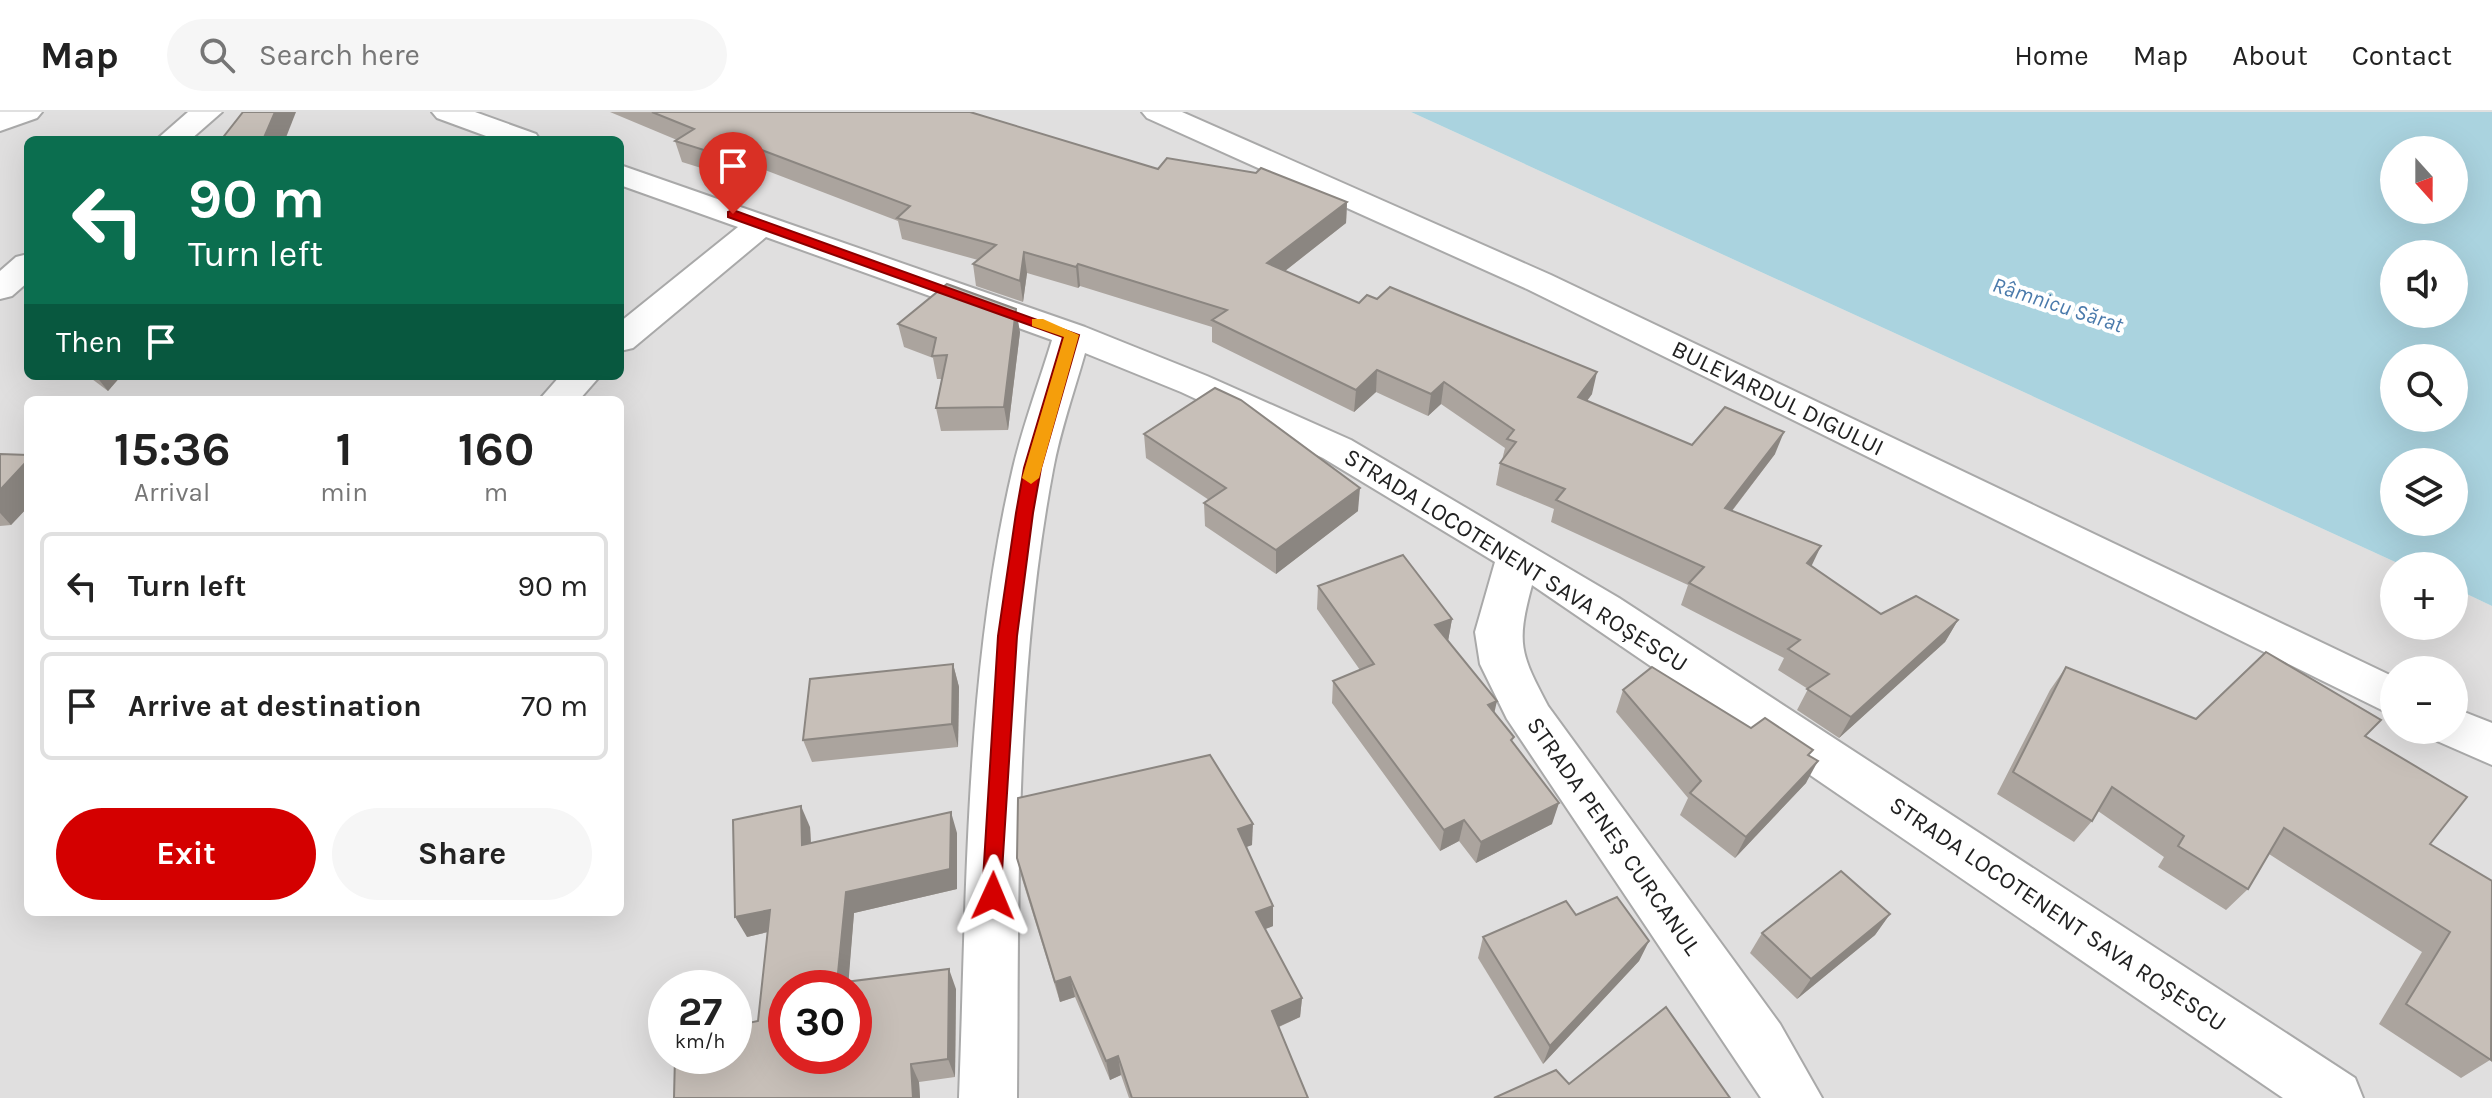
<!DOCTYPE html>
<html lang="en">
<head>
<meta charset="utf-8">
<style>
  :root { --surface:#fff; --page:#f6f6f6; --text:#222; --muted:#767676; --line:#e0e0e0; --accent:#d40000 }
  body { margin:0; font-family:Karla,sans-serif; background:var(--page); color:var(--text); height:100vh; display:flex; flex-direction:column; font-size:30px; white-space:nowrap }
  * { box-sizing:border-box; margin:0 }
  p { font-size:26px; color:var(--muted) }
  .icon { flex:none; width:44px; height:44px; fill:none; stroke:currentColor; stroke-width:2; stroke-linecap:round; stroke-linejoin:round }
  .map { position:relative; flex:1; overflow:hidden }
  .sheet { position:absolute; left:24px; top:284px; width:600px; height:520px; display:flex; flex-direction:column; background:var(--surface); border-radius:12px; box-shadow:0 8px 32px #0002 }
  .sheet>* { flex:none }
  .hud { position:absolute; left:24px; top:24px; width:600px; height:244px; border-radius:12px; box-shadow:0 8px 32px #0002; background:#0b6e4f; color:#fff; overflow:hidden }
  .needle { width:52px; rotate:159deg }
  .fabs { position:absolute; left:2380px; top:24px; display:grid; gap:16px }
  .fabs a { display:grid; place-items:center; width:88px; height:88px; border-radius:50%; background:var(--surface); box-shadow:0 8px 32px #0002; font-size:40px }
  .speed { position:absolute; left:648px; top:858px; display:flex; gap:16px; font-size:40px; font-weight:700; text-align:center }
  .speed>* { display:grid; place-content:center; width:104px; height:104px; border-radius:50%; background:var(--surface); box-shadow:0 8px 32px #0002; line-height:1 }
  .speed small { font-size:20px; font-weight:400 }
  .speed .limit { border:12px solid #d22; background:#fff; color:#111 }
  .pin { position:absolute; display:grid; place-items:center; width:68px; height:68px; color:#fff; margin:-82px -34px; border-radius:50% 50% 50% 0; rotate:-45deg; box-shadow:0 0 8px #0007 }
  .pin .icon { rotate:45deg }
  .me { position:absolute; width:88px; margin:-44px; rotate:1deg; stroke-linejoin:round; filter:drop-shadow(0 0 6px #0008) }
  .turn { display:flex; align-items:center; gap:28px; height:168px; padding:0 32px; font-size:36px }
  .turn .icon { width:104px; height:104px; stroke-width:2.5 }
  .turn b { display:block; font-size:56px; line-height:68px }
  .then { display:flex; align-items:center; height:76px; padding:0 32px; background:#0003; gap:16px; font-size:30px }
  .eta { display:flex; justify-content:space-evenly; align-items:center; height:136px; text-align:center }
  .eta b { font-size:48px; font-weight:700; line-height:56px }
  .cta { display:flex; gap:16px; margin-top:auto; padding:16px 32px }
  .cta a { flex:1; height:92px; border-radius:48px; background:var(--accent); color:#fff; font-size:32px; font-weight:700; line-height:92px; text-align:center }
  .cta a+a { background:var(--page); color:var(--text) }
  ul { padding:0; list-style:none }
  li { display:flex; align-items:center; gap:24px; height:108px; margin:0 16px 12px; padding:0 16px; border:4px solid var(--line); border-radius:12px }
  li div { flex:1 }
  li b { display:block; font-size:30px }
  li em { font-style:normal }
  header { display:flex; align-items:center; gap:48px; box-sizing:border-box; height:112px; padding:0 40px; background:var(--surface); border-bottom:2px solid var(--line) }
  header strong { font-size:38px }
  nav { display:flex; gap:44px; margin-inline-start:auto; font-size:28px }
  .search { width:560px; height:72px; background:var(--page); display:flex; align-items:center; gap:20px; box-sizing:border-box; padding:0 28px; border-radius:44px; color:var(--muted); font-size:30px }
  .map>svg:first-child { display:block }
</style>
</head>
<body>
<header>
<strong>Map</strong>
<div class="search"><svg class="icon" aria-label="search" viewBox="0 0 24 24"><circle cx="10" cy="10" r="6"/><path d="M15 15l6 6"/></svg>Search here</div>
<nav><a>Home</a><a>Map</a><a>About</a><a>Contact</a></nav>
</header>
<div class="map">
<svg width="2492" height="986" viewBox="0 0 2492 986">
  <rect width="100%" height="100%" fill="#f2efe9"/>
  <path fill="#e0dfdf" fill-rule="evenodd" d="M0,0h1411l993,454h-10v60h60v-38l38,18v492h-2492zM28,28h592v236h-592zM28,288h592v512h-592zM2394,558h60v60h-60zM666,876h68v68h-68zM786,876h68v68h-68z"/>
  <path fill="#aad3df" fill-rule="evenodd" d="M1411,0h1081v494l-38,-18v-22h-50zM2394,38h60v60h-60zM2454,142v60h-60v-60zM2454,246v60h-60v-60zM2394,350h60v60h-60z"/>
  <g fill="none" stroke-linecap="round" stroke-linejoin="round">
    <g stroke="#a9a9a9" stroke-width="4">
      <g id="minor">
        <path d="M0,0h42l-5,6 -37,13z"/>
        <path d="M188,0h34l-32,28h-34z"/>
        <path d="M432,0h43l61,22 4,6h-43l-60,-22z"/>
        <path d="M1142,0h40l369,163 843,402v39l-867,-427 -380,-171z"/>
        <path d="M620,53l465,162 122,49 144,64 268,158 736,480 8,20h-80l-751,-513c-16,59 -12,68 16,121l232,318 42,74h-61l-254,-379 -27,-55 -5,-32 20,-70 -172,-104 -142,-66 -96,-39c-11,39 -25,78 -32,117 -39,207 -34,419 -36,628h-58c8,-209 6,-425 54,-630 10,-43 26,-85 39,-128l-286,-103 -133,111 -13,3v-29l118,-95 -118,-42z"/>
        <path d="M28,142v28l-16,14 -12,3v-28l16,-14z"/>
        <path d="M560,264h40l-21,24h-40z"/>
        <path d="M2454,596l38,15v42l-55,-24 -5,-11h22z"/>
      </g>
    </g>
    <use href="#minor" fill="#fff" fill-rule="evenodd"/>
  </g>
  <g fill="#aba49e">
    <path d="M610,0h360l188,57 189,33 -1,21 -61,48 74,32 233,91 -5,7 105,44 83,9 -43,57 149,103 77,6 -13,22 -106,96 -42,-28 11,-21 -30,-19 6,-12 -103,-53 7,-20 -137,-63 3,-13 -58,-24 4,-22 2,-3 3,-12 -64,-44 -13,12 -52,-24 -22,20 -142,-70v-15l-132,-41 -2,2 -51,-15 -4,29 -47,-16 -3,-22 5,-4 -76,-21 -4,-18 -133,-51 -19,12 -64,-20 -7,-21 2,-1z"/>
    <path d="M898,212l122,8 -12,98 -67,1 -5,-23 6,-29h-5l-4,-21 -29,-11z"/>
    <path d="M88,264h33l-13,15z"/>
    <path d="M1144,322l214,77 -82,63 -71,-48 -1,-23 5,-3 -63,-42z"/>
    <path d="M0,342l28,1v52l-17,18 -11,1z"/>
    <path d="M1318,474l134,33 -4,22 65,101 39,82 -76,39 -17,-22 -19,10 -108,-148 1,-22 27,-11 -43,-61z"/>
    <path d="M953,552l6,23 -1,60 -146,15 -9,-22z"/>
    <path d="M2066,555l130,52 169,17 65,108 62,37v181l-2,-2 -29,18 -82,-54 43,-72 -153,-98 -21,35 -22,21 -68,-43 6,-10 -66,-46 -6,10 -18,21 -77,-48 53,-104z"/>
    <path d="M1623,578l128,38 59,28 -4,27 -71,75 -55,-43 8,-17 -72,-86z"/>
    <path d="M810,715l1,16 146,-10v56l-103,24 -6,69 108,7 -1,88 -36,5 1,16h-246l84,-77 10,-89 -21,5z"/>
    <path d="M1252,733l-6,2 27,79 -8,3 37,69 -2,19 -21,10 29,71h-179l-8,-23 -11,5 -35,-83 -15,5 -38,-123 -5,-21z"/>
    <path d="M1890,802l-15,21 -78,64 -47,-46 12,-20z"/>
    <path d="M1576,803l73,26 -10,20 -96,103 -65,-106 5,-21z"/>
  </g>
  <g fill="#8b8681">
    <path d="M275,0h21l-11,28h-22z"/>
    <path d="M759,37l6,21 -19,12 -7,-21z"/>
    <path d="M1347,90l-1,21 -79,62v-22z"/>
    <path d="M1024,140l3,21 -4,29 -3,-21z"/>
    <path d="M1078,152l2,22 -2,2 -2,-21z"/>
    <path d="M1016,197l4,23 -12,98 -4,-23z"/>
    <path d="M1377,258l-1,22 -22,20 2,-22z"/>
    <path d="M1597,260l-5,22 -19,25 5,-22z"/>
    <path d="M96,264h25l-13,15z"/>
    <path d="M1444,270l-3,22 -13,12 3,-22z"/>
    <path d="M1784,320l-9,22 -58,76 8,-22z"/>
    <path d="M28,348v47l-17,18 -11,-12v-23z"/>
    <path d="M1360,376l-2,23 -82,63v-24z"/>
    <path d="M1821,434l-10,21 -4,-4z"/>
    <path d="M1452,507l-4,22 -13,-16z"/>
    <path d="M1958,508l-13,22 -106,96 12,-21z"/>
    <path d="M953,552l6,23 -1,60 -6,-23z"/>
    <path d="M1497,589l-5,22 -4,-18z"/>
    <path d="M1818,649l-12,22 -71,75 11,-21z"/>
    <path d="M1559,691l-7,21 -76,39 5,-21z"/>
    <path d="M801,694l9,21 2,39 -10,-21z"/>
    <path d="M951,700l6,21v56l-103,24 -6,75 -11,-5 9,-91z"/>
    <path d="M1464,708l-5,21 -19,10 4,-21z"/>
    <path d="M1253,712l-1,21 -14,5v-21z"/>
    <path d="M1273,794v20l-18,7 1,-21z"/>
    <path d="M770,798l10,19 -33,8 -12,-20z"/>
    <path d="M1890,802l-15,21 -78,64 14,-20z"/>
    <path d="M1649,829l-10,20 -96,103 7,-18z"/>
    <path d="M949,857l7,20 -1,88 -7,-18z"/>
    <path d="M1070,865l5,20 -15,5 -5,-20z"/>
    <path d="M1302,886l-2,19 -29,13 1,-19z"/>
    <path d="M1118,944l3,19 -11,5 -4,-19z"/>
    <path d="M911,952l8,18 1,16h-7z"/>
  </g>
  <g fill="#c7bfb8" stroke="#8b8681" stroke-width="2" fill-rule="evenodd">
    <path d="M243,0h32l-12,28h-42z"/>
    <path d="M652,0h318l188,57 9,-11 89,15 5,-5 86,34 -80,61 92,40 8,-8 10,4 13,-12 207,85 -19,25 114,48 33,-38 59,25 -59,76 96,38 -14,17 74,51 35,-18 42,24 -107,97 -44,-28 22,-15 -41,-25 12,-9 -111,-57 15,-16 -148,-67 9,-11 -65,-26 16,-21 -9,-3 7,-9 -70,-48 -13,12 -54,-24 -21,20 -144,-70 15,-10 -149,-46 -2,3 -52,-15 -4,29 -47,-17 23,-19 -99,-27 13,-12 -151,-57 -20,12 -64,-20 19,-12z"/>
    <path d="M947,172l69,25 -12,98 -68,1 11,-53 -15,1 4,-18 -38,-14z"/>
    <path d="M1215,276l26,12 119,88 -84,62 -72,-47 22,-15 -82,-54z"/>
    <path d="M0,342l28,1v5l-28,30z"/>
    <path d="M1403,443l49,64 -17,6 62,76 -9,4 26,32 -3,3 48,63 -78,39 -17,-22 -20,10 -111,-149 41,-17 -56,-78z"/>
    <path d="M2266,540l115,68 -16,16 102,61 -37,47 62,37 -1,179 -85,-56 44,-72 -166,-104 -36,61 -70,-43 6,-10 -72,-49 -20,34 -79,-49 53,-105 130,52z"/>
    <path d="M953,552l-1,60 -149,16 7,-61z"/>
    <path d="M1652,555l99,61 14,-10 48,32 -5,5 10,6 -72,76 -56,-44 11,-12 -78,-91z"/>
    <path d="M1210,643l43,69 -15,5 35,77 -17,6 46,86 -30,13 36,87h-176l-14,-42 -12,5 -36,-84 -15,5 -38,-124 1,-60z"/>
    <path d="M801,694l1,39 149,-33 -1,57 -104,23 -9,91 112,-14 -1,90 -37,5 2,34h-239l1,-42h59v-30l24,-5 12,-111 -35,7 -2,-97zM786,876h68v68h-68z"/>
    <path d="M1841,759l49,43 -79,65 -49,-46z"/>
    <path d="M1617,785l32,44 -99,105 -67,-109 83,-36 10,14z"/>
    <path d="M1666,895l64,91h-236l62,-28 13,14z"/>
  </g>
  <path fill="#d40000" stroke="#8a0000" stroke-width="2" d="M733,98l346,125 -38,133 -8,45 -16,123 -17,267 -7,2 -8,-2 -3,-7 16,-260 18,-123 8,-45 39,-131 -335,-120v-5z"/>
  <path fill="#f59e0b" d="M1032,207h11l36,16 -40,143 -8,6 -9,-6 42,-141 -32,-11z"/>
  <g text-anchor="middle" stroke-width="8" stroke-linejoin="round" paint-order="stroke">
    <g font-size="22" font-style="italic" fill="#4a7aab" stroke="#fff">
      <text transform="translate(2058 192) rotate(18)" y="8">Râmnicu Sărat</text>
    </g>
    <g font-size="24" fill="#222" stroke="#fff">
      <text transform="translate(1778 286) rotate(26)" y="8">BULEVARDUL DIGULUI</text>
      <text transform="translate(1516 448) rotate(32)" y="8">STRADA LOCOTENENT SAVA ROȘESCU</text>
      <text transform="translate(1614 724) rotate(55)" y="8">STRADA PENEȘ CURCANUL</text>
      <text transform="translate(2058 802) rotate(34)" y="8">STRADA LOCOTENENT SAVA ROȘESCU</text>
    </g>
  </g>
</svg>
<div class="fabs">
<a><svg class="needle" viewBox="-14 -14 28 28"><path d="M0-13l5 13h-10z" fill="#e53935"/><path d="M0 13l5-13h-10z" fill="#767676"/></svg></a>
<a><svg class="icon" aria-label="sound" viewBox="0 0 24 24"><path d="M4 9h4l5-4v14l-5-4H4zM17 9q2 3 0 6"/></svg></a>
<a><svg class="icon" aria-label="search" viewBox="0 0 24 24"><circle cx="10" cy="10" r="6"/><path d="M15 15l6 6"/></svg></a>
<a><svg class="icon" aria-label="layers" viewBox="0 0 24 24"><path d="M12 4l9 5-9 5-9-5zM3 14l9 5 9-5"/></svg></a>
<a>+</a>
<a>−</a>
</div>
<div class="speed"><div>27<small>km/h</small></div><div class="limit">30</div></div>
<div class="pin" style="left:733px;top:102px;background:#d93025"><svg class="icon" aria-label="arrive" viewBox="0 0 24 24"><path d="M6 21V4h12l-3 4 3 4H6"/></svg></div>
<svg class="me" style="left:993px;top:784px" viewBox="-20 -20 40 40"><path d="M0-17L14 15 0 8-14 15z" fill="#d40000" stroke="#fff" stroke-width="4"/></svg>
<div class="hud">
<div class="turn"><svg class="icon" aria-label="left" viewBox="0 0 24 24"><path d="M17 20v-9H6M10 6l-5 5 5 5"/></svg><div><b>90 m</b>Turn left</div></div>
<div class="then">Then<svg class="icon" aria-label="arrive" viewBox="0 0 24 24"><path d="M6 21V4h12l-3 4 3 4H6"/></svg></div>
</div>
<section class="sheet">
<div class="eta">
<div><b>15:36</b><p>Arrival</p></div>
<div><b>1</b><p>min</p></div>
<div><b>160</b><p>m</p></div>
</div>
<ul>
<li><svg class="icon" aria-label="left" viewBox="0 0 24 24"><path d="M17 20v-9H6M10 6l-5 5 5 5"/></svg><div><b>Turn left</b></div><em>90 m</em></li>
<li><svg class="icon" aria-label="arrive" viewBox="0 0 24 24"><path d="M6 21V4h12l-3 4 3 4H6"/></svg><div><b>Arrive at destination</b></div><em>70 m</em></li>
</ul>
<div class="cta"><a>Exit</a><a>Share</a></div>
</section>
</div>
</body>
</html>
